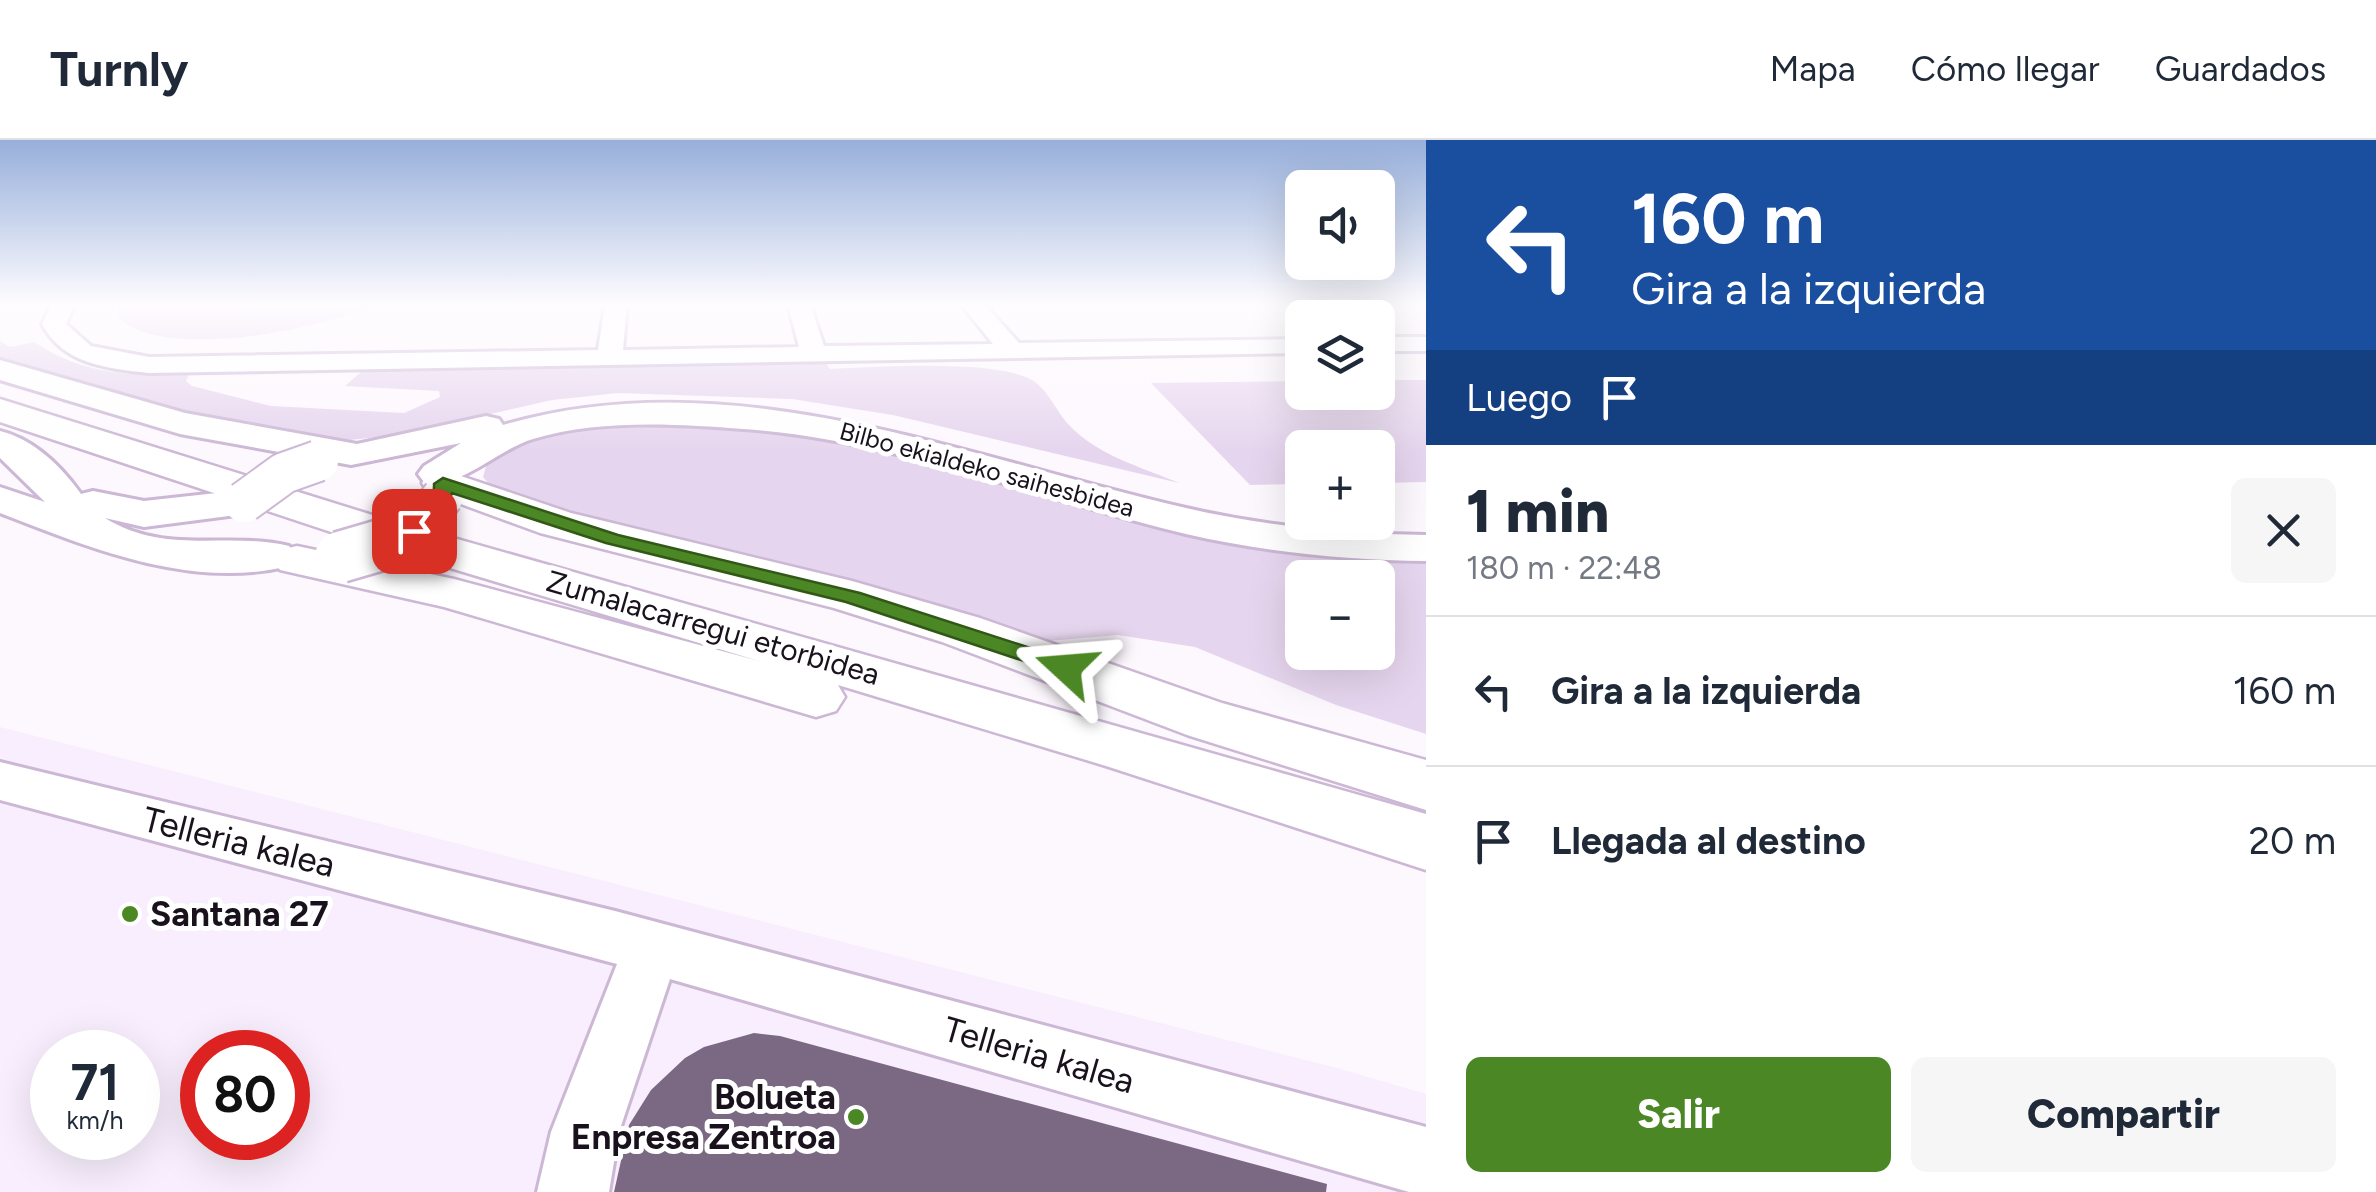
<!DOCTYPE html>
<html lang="es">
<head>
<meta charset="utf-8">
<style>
  :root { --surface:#fff; --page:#f6f6f7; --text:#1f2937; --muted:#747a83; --line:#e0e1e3; --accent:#4b8724 }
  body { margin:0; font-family:Figtree,sans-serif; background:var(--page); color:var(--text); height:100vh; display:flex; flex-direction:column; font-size:38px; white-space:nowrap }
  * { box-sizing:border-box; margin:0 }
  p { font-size:32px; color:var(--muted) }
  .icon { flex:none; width:55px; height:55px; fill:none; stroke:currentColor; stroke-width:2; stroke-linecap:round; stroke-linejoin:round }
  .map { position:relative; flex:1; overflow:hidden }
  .panel { display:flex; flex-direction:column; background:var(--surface); width:950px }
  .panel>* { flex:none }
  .top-card { background:#1a4fa0; color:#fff; overflow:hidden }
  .buttons { position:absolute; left:1285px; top:30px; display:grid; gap:20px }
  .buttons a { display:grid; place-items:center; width:110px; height:110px; border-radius:15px; background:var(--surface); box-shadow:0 10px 40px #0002; font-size:50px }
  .speed { position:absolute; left:30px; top:890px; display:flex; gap:20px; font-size:50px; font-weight:700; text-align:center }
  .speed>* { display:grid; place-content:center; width:130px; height:130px; border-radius:50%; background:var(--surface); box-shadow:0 10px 40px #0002; line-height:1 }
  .speed small { font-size:25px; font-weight:400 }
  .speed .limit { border:15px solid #d22; background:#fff; color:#111 }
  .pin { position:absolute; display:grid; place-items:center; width:85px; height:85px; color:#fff; margin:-42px; border-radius:20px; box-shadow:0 5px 15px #0006 }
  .me { position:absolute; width:110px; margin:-55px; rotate:289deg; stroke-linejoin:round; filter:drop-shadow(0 0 8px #0008) }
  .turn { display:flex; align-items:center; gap:35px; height:210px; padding:0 40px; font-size:45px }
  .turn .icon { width:130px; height:130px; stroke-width:2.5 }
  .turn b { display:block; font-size:70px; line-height:85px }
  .then { display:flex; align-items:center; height:95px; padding:0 40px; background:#0003; gap:20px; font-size:38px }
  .round { display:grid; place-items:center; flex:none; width:105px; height:105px; border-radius:15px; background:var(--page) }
  .overview { display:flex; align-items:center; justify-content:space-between; height:170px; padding:0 40px }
  h1 { font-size:60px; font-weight:800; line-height:75px }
  .action { display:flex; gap:20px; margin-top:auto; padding:20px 40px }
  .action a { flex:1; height:115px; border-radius:15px; background:var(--accent); color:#fff; font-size:40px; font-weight:800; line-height:115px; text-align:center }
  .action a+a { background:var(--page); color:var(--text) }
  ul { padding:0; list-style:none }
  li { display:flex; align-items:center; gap:30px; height:150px; padding:0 40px; border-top:2px solid var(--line) }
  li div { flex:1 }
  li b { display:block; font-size:38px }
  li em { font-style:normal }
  header { display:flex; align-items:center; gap:60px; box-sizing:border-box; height:140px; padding:0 50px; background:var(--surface); border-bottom:2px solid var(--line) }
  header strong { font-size:48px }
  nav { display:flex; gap:55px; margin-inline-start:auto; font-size:35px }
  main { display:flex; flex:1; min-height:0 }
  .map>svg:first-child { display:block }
</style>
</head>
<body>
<header>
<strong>Turnly</strong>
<nav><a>Mapa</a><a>Cómo llegar</a><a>Guardados</a></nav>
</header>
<main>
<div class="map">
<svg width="1426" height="1052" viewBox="0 0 1426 1052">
  <rect width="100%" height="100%" fill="#fdf8fe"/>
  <path fill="#f8eefd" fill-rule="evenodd" d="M0,587l1337,341 89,26v98h-1426zM52,912h86v86h-86zM202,912h86v86h-86z"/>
  <g fill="#e6d5ee" fill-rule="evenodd">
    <path d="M117,164h258c-52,25 -211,58 -256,14z"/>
    <path d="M0,201l10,6 24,-5c53,34 94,33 155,33l-3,6 6,5 79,20 133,7 36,-16 -1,-6 -94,-5 17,-15 464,-8 4,6c45,-2 162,-10 200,10 18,9 26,33 40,47 29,30 71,41 109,57l-286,-68 -101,-16 -174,-6 -66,7 -154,35 -48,5 -45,-4 -105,-22 -159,-39 -41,-16z"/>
    <path d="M1378,240h48v102l-48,1v-35h-76v36l-52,1 -99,-102 151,-2v11h76z"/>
    <path d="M615,283l156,3 655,134v174l-90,-29 -141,-58 -77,-12 -70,6 -141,-45 -210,-47 -198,-54 -16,-18 5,-17 49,-25zM1302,438h76v74h-76z"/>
  </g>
  <path fill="#7b6883" d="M754,893l26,3 547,148 -1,8h-712l15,-67 22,-35 34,-32 19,-11z"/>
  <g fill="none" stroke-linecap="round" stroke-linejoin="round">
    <g stroke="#ccb8d5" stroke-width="6">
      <g id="minor">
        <path d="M52,164h22l-8,20 25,22 58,11 449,-7 7,-46h22l-4,46 176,-3 -11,-43h22l14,42 169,-2 -32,-40h23l35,39 283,-4v14l-1153,20c-42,-5 -85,-8 -107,-49z"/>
        <path d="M1330,164h27l17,14h-28z"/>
        <rect x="1378" y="197" width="48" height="14"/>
        <path d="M0,622l615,149 811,216v65h-17l-739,-213 -51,153 -10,60h-72l14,-60 66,-168 -617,-164z"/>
      </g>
    </g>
    <g stroke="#ccb8d5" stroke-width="6">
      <g id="major">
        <path d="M0,220l185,53 172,31 129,-28 13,3 4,6c229,-67 461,32 683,83 78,18 159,26 240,27v26c-81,-1 -161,-9 -240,-27 -147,-35 -290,-94 -442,-105 -67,-5 -145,-10 -211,10 -35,10 -75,52 -109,43l-6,-8 6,-8 37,-23 -110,22 -171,-31 -180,-54z"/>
        <path d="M0,291c33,8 61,35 81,63l12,-3 51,10 100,-11 15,3 6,9 -6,9 -15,3 -100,13 -39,-9c62,38 121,13 184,28l7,10 -7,10c-98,24 -199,-18 -289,-53v-26l45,15 -45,-44z"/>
      </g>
    </g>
    <g stroke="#ccb8d5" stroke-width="5">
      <g id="highway">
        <path d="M0,259l369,115 1057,300v56l-320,-104 -268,-81 7,12 -9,14 -20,6 -372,-110 -164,-37 -7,-10 7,-10 17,-4 157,33 305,82 -422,-127 -337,-112z"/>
        <path d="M443,330l128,43 281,68 128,37 242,85 204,57v50l-239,-75 -245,-93 -108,-34 -294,-75 -112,-41 -6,-9 6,-9z"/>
      </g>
    </g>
    <use href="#minor" fill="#fff" fill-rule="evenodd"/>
    <use href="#major" fill="#fff" fill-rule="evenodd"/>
    <use href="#highway" fill="#fff" fill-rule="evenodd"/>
    <g stroke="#ccb8d5" stroke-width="44" stroke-linecap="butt">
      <g id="major-bridge-far1">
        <path d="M244,362l40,-29 34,-12"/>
        <path d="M382,405l42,-24 19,-25"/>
      </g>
    </g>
    <g stroke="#ccb8d5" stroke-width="55" stroke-linecap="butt">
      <path id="major-bridge" d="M340,417l48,-14"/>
    </g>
    <use href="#major-bridge-far1" stroke="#fff" stroke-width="40"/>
    <use href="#major-bridge" stroke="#fff" stroke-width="50"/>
  </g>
  <linearGradient id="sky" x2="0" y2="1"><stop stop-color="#97afdb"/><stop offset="0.53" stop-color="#fefcff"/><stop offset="1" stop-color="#fefcff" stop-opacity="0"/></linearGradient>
  <rect width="1426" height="311" fill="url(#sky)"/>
  <path fill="#4b8724" stroke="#315817" stroke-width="2.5" d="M443,338l175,57 242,58 214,69 4,6 -12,7 -220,-73 -240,-59 -154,-50 -10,23 -22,19h-13v-8c15,-13 28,-22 27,-43z"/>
  <g fill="#4b8724" stroke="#fff" stroke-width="4">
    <circle cx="130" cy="774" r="10"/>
    <circle cx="856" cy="977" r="10"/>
  </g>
  <g text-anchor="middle" stroke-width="10" stroke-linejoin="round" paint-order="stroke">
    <g font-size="25" fill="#19121c" stroke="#fff">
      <text transform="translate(987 329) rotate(15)" y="9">Bilbo ekialdeko saihesbidea</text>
    </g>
    <g font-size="30" fill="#19121c" stroke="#fff">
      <text transform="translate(713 488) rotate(16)" y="10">Zumalacarregui etorbidea</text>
    </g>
    <g font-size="35" fill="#19121c" stroke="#fff">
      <text transform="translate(239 702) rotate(14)" y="12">Telleria kalea</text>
      <text transform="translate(1039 915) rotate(16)" y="12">Telleria kalea</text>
    </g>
    <g font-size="35" font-weight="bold" fill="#19121c" stroke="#fff" text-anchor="start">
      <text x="150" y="786">Santana 27</text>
      <text x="836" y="969" text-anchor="end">Bolueta<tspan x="836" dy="40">Enpresa Zentroa</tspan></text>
    </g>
  </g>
</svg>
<div class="buttons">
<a><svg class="icon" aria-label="sound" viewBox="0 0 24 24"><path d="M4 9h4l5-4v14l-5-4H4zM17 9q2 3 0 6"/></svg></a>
<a><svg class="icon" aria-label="layers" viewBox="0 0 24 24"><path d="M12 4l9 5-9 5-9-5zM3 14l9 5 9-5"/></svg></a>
<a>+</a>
<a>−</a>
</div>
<div class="speed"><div>71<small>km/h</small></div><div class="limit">80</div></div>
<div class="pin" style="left:414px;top:391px;background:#d93025"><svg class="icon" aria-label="arrive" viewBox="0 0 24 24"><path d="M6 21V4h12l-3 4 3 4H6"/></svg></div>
<svg class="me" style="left:1066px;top:528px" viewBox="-20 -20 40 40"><path d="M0-17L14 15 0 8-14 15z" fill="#4b8724" stroke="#fff" stroke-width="4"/></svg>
</div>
<section class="panel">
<div class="top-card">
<div class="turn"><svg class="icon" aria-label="left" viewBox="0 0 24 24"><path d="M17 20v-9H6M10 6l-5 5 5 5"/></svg><div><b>160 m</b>Gira a la izquierda</div></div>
<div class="then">Luego<svg class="icon" aria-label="arrive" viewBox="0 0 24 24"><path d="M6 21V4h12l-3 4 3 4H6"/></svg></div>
</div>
<div class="overview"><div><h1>1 min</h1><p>180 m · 22:48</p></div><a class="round"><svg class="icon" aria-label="close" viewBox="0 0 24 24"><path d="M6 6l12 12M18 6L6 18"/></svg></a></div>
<ul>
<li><svg class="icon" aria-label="left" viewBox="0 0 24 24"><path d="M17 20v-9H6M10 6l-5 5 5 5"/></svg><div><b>Gira a la izquierda</b></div><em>160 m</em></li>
<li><svg class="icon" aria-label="arrive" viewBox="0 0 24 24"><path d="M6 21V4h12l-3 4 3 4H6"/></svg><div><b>Llegada al destino</b></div><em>20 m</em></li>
</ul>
<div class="action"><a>Salir</a><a>Compartir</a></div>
</section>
</main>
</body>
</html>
